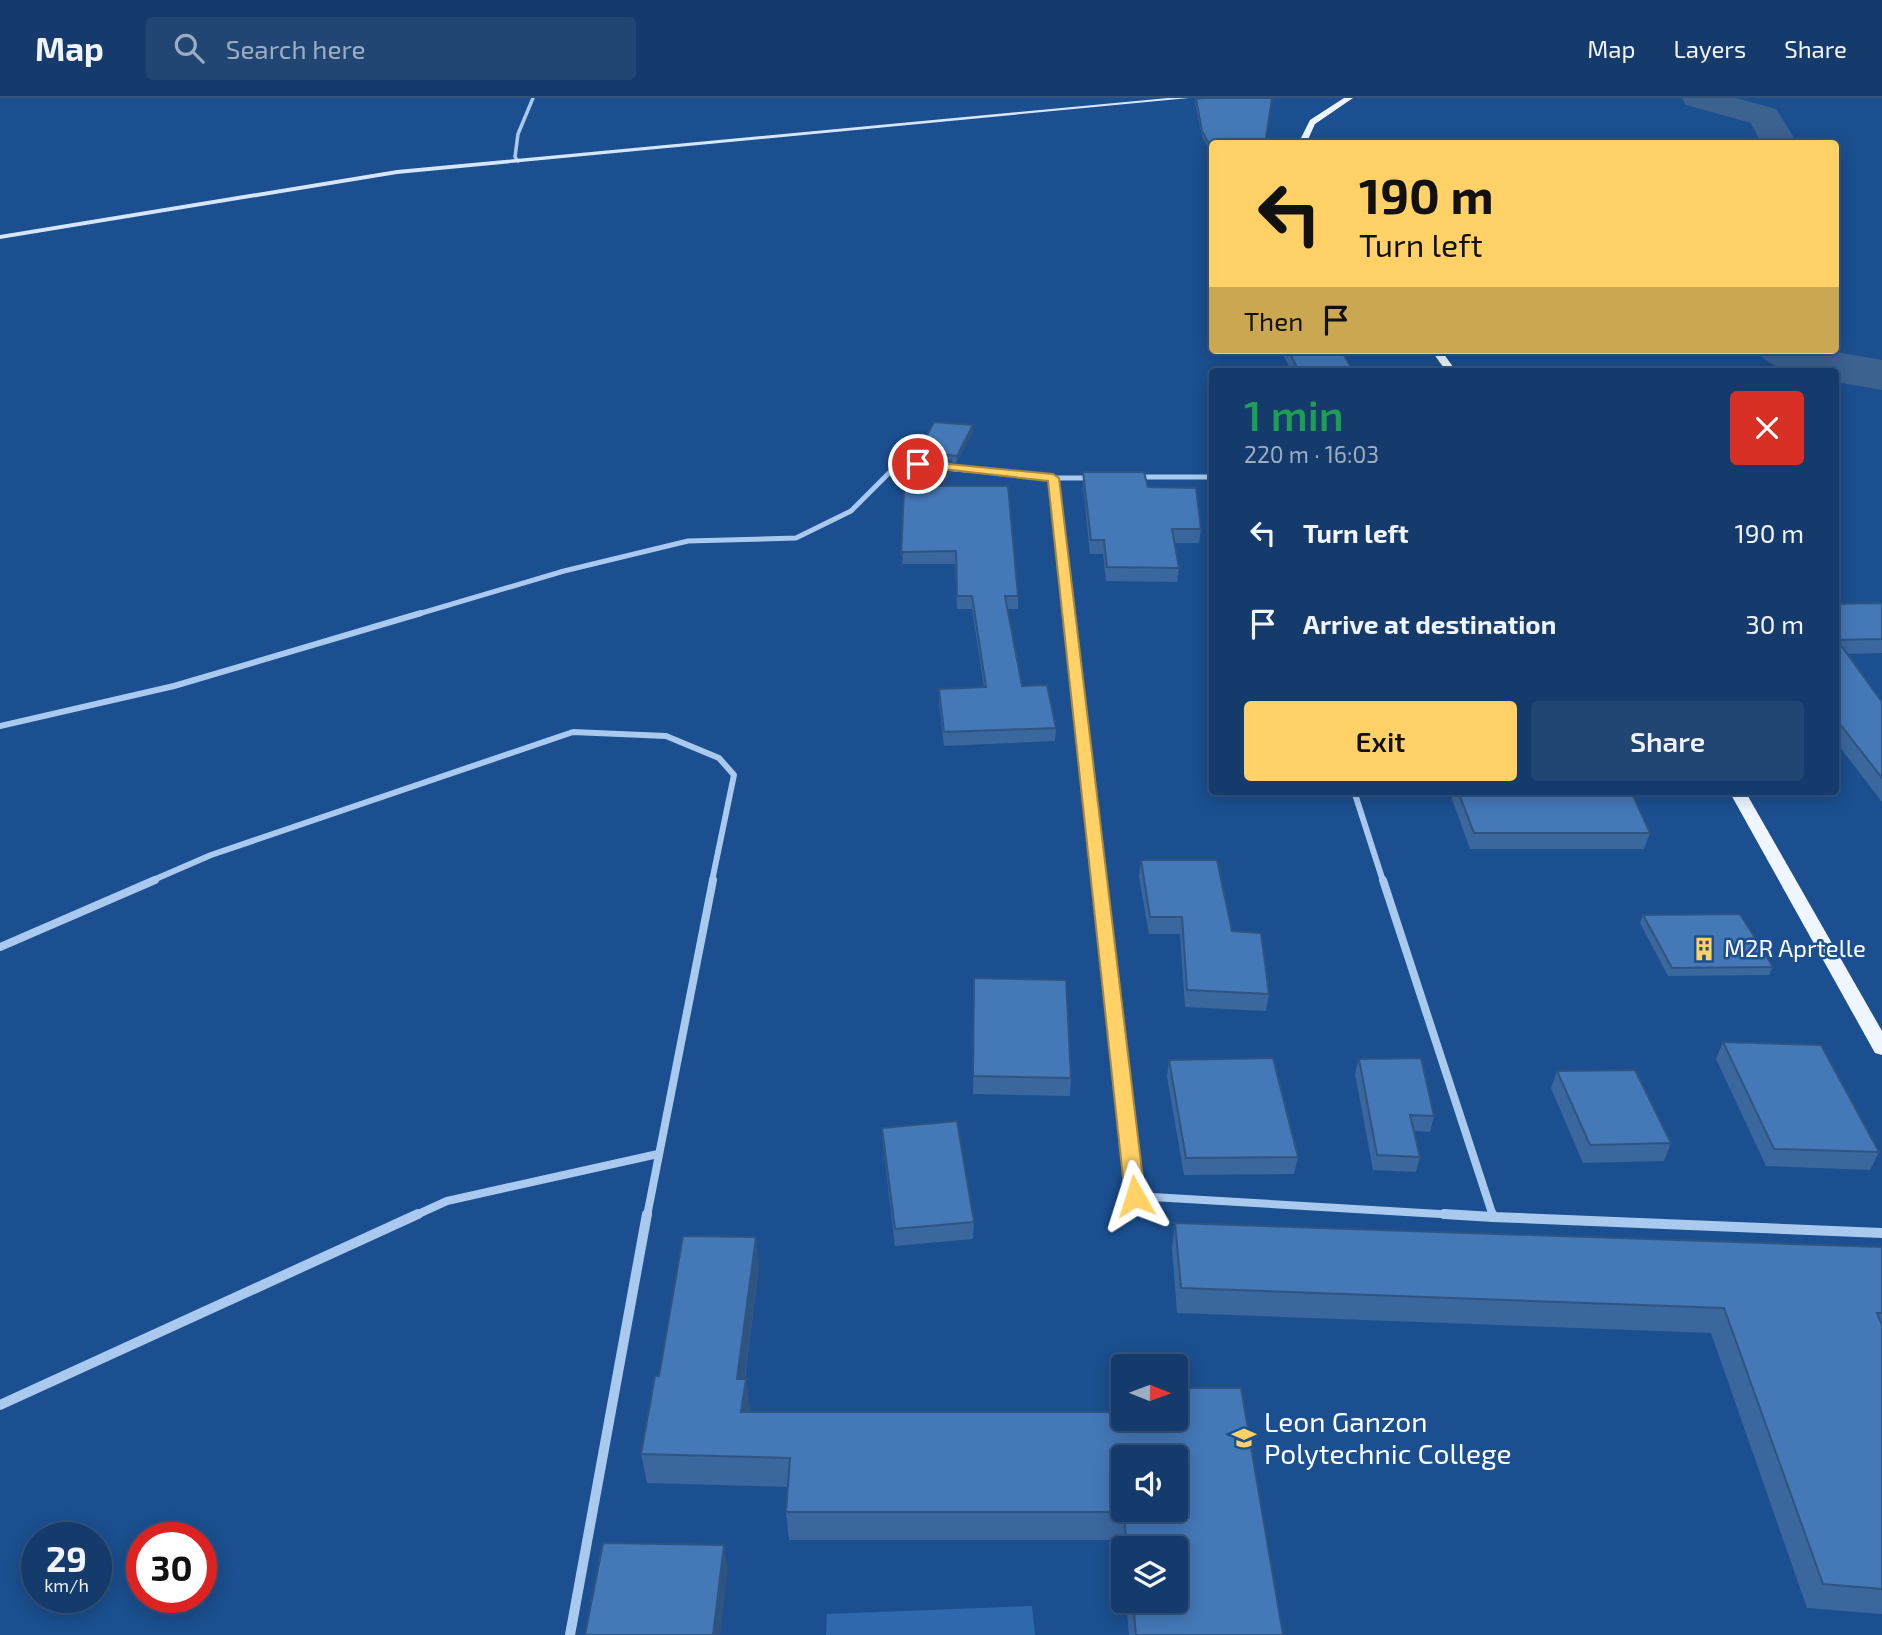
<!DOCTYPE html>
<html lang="en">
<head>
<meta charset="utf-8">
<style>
  :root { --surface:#143b6b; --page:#214673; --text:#f1f3f6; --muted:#9dadc1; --line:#33557e; --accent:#ffd166 }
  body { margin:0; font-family:"Exo 2",sans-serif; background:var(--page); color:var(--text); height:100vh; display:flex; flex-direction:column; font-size:26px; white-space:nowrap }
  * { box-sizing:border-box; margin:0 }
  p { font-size:23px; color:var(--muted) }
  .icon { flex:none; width:38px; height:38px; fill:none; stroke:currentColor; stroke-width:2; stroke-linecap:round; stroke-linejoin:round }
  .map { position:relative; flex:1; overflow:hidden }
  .sheet { position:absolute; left:1209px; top:270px; width:630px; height:427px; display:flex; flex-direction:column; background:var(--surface); border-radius:7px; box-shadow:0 4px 18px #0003,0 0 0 2px var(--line) }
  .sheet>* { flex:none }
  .guide { position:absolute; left:1209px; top:42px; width:630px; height:214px; border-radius:7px; box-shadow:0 4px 18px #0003,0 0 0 2px var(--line); background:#ffd166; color:#111; overflow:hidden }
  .needle { width:46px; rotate:91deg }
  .controls { position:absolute; left:1111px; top:1256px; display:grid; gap:14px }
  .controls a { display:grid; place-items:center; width:77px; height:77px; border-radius:7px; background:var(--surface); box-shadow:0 4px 18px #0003,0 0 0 2px var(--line); font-size:35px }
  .speed { position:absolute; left:21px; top:1424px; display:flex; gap:14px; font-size:35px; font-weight:700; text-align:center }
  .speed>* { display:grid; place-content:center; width:91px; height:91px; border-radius:50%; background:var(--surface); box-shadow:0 4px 18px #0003,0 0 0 2px var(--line); line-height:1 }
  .speed small { font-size:18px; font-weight:400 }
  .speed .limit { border:10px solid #d22; background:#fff; color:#111 }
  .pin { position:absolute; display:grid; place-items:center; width:60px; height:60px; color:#fff; margin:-30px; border:4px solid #fff; border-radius:50%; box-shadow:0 2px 7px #0007 }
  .me { position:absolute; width:77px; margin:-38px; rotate:354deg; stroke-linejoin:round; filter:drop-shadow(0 0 5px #0008) }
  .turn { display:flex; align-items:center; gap:24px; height:147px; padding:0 35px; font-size:32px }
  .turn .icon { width:91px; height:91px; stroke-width:2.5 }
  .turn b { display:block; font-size:49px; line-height:60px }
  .then { display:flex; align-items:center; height:66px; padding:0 35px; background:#0003; gap:14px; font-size:26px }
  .round { display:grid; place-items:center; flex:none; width:74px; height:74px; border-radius:7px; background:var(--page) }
  .summary { display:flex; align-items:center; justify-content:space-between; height:119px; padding:0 35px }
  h1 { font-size:42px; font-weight:600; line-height:52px; color:#1e9e55 }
  .action { display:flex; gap:14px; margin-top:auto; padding:14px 35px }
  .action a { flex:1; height:80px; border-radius:7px; background:var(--accent); color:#111; font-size:28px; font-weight:600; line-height:80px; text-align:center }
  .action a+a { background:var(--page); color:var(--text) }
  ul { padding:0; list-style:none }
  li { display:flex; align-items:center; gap:21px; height:91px; padding:0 35px }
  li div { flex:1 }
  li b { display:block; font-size:26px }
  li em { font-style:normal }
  header { display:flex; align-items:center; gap:42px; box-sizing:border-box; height:98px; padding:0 35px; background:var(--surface); border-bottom:2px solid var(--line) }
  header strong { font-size:33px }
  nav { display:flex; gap:38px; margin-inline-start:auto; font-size:24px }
  .search { width:490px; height:63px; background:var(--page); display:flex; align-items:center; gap:18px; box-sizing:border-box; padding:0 24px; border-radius:7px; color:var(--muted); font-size:26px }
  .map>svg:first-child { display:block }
</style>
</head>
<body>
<header>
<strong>Map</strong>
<div class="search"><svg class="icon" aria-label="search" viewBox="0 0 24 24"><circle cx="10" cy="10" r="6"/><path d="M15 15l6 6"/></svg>Search here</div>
<nav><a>Map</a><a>Layers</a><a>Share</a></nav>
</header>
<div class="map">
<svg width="1882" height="1537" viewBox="0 0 1882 1537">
  <rect width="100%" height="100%" fill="#1b4f8f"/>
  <path fill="#2e69ad" d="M1032,1508l3,29h-209l1,-21z"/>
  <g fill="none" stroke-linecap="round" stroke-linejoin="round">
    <g fill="#3c6290" fill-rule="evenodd">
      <path d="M1682,0h54l40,11 19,30 -2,5h-36l2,-5 -8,-16 -65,-18z"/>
      <path d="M1756,252h69l57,10v30l-46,-8v-11c-28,0 -63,4 -80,-21z"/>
    </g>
    <path stroke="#a9c9ee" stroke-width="3.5" d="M518,63l-3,-4 3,-23 15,-36"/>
    <g stroke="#a9c9ee" stroke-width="5">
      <path d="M944,370l109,10h37"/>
      <path d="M1136,379h77"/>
      <path d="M1053,380l16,137"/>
      <path d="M415,517l149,-44 124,-30 108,-3 55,-27 43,-43 21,-3"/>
    </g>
    <g stroke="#a9c9ee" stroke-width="6">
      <path d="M1068,515l31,268"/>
      <path d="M0,628l174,-40 247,-73"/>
      <path d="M1354,693l29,90"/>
      <path d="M151,783l60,-26 362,-123 93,4 53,22 15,17 -22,106"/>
    </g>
    <g stroke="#a9c9ee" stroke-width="8">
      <path d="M1099,782l36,316 339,20"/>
      <path d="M1383,782l110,336"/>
      <path d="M0,849l155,-67"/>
      <path d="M414,1118l33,-15 211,-47"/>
      <path d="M647,1118l66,-336"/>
    </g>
    <g stroke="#a9c9ee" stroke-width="10">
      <path d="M1444,1116l49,3"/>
      <path d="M1492,1116l1,3 389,16"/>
      <path d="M0,1307l418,-191"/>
      <path d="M570,1537l77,-421"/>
    </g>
    <path fill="#d6e6fa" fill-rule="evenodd" d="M1168,0h21l-792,76 -397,65v-4l397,-65z"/>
    <g fill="#f0f6ff" fill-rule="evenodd">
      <path d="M1344,0h9l-38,26 -9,20h-8l12,-24z"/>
      <path d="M1431,252h10l15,21h-10z"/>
      <path d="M1729,693h16l137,240v24l-7,-2z"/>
    </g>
  </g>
  <g fill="#3a679d">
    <path d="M1196,1l17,45v13l-11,-21 -7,-33z"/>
    <path d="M1281,252h60l12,21h-62z"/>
    <path d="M973,327v7l-17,31 -5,-1v11l-7,13 74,110v13h-10l14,77 34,42 -1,13 -111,5 -5,-43v-14l45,-2 -12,-78h-15l-2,-45h-52l-2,4 4,-99 13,-10v-7z"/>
    <path d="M1083,374l118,57 -2,14h-25l5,25 -2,14 -71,-1 -3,-27h-13l-7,-69z"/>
    <path d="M1882,505v50l-35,1 35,48v100l-46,-60v-138z"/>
    <path d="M1449,693h182l19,42 -6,16h-174z"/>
    <path d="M1141,762l91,71 37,63 -3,17 -81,-4 -5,-73h-31l-10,-57z"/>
    <path d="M1643,817l130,52 -4,8 -101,1 -28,-53z"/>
    <path d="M974,880l97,100 -1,18 -97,-2z"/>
    <path d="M1723,944l156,110 -9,18 -104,-4 -50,-107z"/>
    <path d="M1359,961l75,57 -4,16 -16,-1 6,26 -4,15 -43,-2 -18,-96z"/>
    <path d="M1169,962l129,97 -4,17 -110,1 -17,-98z"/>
    <path d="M1557,973l114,72 -7,18 -81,2 -32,-75z"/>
    <path d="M882,1030l92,94 -1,17 -78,7 -12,-101z"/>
    <path d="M1175,1125l707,24v367l-75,-6 -96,-275 -534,-20 -5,-65z"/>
    <path d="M759,1168l-14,113 5,29 -1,4h360l3,-24 171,247h-154l-3,-34h50v-52h-52v28l-4,-37h-331l-3,-28 2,-25 -141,-4 -6,-29z"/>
  </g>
  <g fill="#305480">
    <path d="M973,327v7l-17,31 1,-7z"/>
    <path d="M951,363v12l-13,26v-13z"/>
    <path d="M903,454v12l-2,4v-12z"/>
    <path d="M756,1139l3,29 -18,141 -4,-28z"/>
    <path d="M746,1281l4,29 -5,33 -4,-29z"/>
    <path d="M724,1447l4,25 -8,65h-7z"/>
  </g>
  <g fill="#4478b7" stroke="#305480" stroke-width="2" fill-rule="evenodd">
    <path d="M1202,0h70l-7,46h-52v7l-11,-20 -6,-32z"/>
    <path d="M1288,252h53l12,21h-54z"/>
    <path d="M934,324l39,3 -16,31 -39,-4z"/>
    <path d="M911,360l40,3 -13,25h70l10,110h-13l17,90 25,-1 9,43 -112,4 -5,-43 47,-2 -14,-91h-15l-1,-45 -53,1 -2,4 4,-87z"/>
    <path d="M1083,374h61l4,15 48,1 5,41h-29l7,39 -72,-1 -3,-27h-13z"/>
    <path d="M1882,505v36l-45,1 45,62v76l-46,-59v-115z"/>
    <path d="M1458,693h173l19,42h-176z"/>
    <path d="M1141,762h76l15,71 29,2 8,61 -82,-4 -5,-73h-32z"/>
    <path d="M1740,816l33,53 -101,1 -29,-53z"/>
    <path d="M974,880l92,2 5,98 -98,-2z"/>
    <path d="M1723,944l98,3 58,107 -105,-3z"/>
    <path d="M1273,960l25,99 -112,1 -17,-98z"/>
    <path d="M1421,960l13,58 -24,-1 10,42 -43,-2 -18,-96z"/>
    <path d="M1635,972l36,73 -81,2 -33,-74z"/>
    <path d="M957,1023l17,101 -79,7 -13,-101z"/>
    <path d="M1175,1125l707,24v66h-5l5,12v264l-59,-5 -99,-276 -543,-20z"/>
    <path d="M683,1138l73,1 -19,142h9l-5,33h373l-2,-24h12v31h52v-31h65l42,247h-147l-3,-34h43v-52h-49l-3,-37h-338l4,-54 -149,-4 14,-78h4zM1124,1360h52v52h-52z"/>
    <path d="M603,1445l121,2 -11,90h-128z"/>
  </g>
  <path fill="#ffd166" stroke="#a68842" stroke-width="2" d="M918,363l135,13 6,4 86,718 -3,6 -7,2 -7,-2 -3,-6 -77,-715 -133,-15v-4z"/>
  <defs>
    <g id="building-bare" transform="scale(1.89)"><path d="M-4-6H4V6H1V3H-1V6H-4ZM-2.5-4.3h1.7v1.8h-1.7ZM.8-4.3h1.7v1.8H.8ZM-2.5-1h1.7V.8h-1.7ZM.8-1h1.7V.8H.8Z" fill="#ffd166" stroke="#1b4f8f" stroke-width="2.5" paint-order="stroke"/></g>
    <g id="university-bare" transform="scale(1.89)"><path d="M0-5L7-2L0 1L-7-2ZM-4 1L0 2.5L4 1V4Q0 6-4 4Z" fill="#ffd166" stroke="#1b4f8f" stroke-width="2.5" paint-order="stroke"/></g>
  </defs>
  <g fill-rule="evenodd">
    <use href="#building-bare" x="1704" y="851"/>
    <use href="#university-bare" x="1244" y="1340"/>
  </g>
  <g text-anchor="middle" stroke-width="5" stroke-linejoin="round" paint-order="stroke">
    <g font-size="24" fill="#fff" stroke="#1b4f8f" text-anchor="start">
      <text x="1724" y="859">M2R Aprtelle</text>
    </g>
    <g font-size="28" fill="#fff" stroke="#1b4f8f" text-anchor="start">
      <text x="1264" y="1334">Leon Ganzon<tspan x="1264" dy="32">Polytechnic College</tspan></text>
    </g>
  </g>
</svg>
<div class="controls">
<a><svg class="needle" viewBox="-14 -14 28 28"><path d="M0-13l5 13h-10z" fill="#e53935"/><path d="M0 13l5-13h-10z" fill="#9dadc1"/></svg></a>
<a><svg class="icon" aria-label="sound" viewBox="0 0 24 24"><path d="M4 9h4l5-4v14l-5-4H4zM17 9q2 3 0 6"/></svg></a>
<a><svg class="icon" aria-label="layers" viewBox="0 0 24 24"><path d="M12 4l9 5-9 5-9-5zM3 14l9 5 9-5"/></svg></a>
</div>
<div class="speed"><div>29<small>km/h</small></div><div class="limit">30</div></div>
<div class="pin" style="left:918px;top:366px;background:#d93025"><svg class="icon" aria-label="arrive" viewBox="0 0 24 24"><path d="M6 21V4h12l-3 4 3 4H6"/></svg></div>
<svg class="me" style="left:1135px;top:1098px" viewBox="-20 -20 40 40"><path d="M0-17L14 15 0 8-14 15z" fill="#ffd166" stroke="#fff" stroke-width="4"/></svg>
<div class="guide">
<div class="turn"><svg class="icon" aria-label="left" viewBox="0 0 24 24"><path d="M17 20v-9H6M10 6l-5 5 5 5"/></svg><div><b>190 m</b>Turn left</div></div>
<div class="then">Then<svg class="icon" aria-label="arrive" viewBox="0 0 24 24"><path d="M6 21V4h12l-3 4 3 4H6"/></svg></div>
</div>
<section class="sheet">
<div class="summary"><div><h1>1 min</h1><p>220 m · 16:03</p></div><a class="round" style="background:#d93025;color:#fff"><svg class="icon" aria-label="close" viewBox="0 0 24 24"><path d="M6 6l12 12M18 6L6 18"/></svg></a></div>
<ul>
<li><svg class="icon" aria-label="left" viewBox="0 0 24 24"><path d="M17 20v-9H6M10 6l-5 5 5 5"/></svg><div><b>Turn left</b></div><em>190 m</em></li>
<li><svg class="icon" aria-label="arrive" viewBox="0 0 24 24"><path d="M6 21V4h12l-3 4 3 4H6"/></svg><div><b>Arrive at destination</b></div><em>30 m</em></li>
</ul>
<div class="action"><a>Exit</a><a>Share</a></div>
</section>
</div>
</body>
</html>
